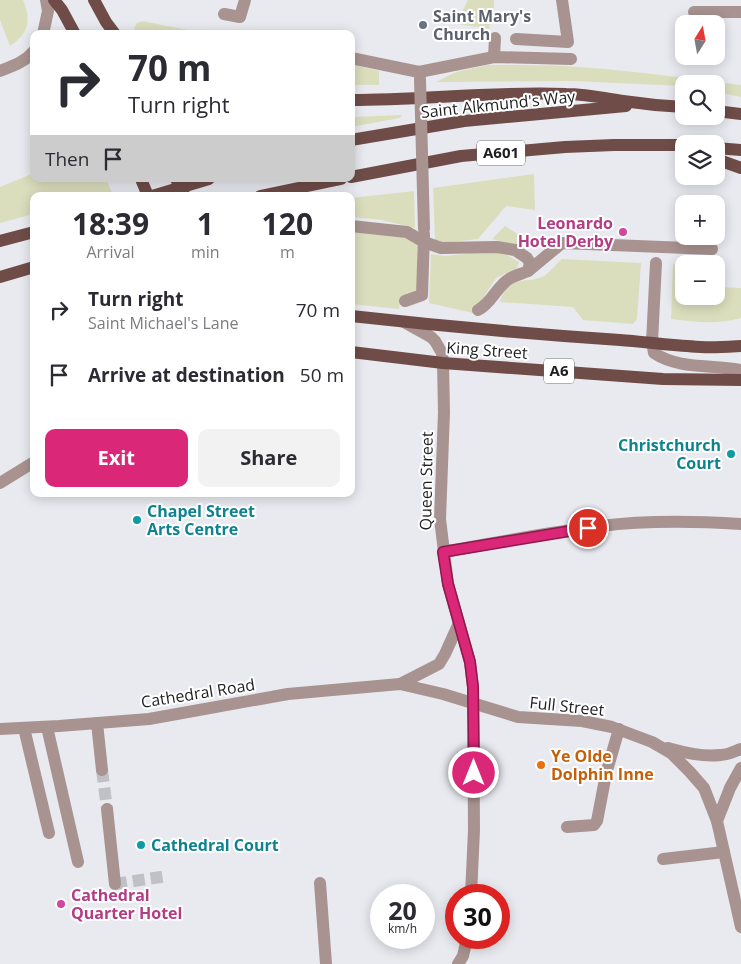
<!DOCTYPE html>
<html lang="en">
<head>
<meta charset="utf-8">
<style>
  :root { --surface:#fff; --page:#f2f2f3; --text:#2b2b33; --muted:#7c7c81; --accent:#db2777 }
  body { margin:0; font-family:"Open Sans",sans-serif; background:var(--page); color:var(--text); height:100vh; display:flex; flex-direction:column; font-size:19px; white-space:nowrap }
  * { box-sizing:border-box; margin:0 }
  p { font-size:16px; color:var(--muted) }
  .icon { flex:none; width:28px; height:28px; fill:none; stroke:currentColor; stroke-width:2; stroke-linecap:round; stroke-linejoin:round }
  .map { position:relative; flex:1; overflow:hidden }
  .panel { position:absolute; left:30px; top:192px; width:325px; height:305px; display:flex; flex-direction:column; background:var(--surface); border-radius:10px; box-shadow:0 2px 12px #0003 }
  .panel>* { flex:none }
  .hud { position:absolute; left:30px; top:30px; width:325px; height:152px; border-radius:10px; box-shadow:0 2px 12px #0003; background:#fff; color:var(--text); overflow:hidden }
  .needle { width:32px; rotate:11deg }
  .controls { position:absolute; left:675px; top:15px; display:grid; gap:10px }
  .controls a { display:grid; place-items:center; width:50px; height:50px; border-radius:10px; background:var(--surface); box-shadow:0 2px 12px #0003; font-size:25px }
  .speed { position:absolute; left:370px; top:884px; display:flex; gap:10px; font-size:25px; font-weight:700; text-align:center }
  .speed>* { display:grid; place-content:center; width:65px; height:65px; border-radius:50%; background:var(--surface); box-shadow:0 2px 12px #0003; line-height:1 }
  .speed small { font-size:12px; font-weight:400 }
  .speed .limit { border:8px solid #d22; background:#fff; color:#111 }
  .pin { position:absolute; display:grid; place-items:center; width:42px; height:42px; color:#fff; margin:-21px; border:2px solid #fff; border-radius:50%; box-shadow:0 1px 5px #0007 }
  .me { position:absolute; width:55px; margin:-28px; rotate:0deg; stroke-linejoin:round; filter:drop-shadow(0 0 4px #0008) }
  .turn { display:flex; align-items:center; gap:18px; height:105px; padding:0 15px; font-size:22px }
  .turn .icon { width:65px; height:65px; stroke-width:2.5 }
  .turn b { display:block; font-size:35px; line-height:42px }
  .then { display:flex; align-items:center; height:48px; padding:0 15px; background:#0003; gap:10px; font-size:19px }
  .eta { display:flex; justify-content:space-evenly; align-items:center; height:85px; text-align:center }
  .eta b { font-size:30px; font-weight:700; line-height:35px }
  .button { display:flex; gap:10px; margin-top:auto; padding:10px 15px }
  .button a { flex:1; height:58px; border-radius:10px; background:var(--accent); color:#fff; font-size:20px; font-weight:700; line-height:58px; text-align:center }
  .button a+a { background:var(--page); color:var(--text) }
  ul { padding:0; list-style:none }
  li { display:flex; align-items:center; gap:15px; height:65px; padding:0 15px }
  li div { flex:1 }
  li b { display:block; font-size:19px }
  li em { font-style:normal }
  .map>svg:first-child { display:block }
</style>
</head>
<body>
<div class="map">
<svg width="741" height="964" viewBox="0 0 741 964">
  <rect width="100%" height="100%" fill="#e9eaf0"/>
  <g fill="#dbdebd">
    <path d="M0,0h23c9,21 5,34 -13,46l-10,-26z"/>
    <path d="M468,0h26v6l-5,23 -31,-5 2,-8z"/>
    <path d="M142,21l66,13h-72l-2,-6 3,-5z"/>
    <path d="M351,64l28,7v14h-28z"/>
    <path d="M487,65c25,0 51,0 76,1 60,3 119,12 178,19v12l-25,-5v-8h-32v2l-112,-5 -136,1 20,-10z"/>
    <path d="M402,115l-2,3 -49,9v-10z"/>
    <path d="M34,173v6h72l6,14 -11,3h-67v18l-34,9v-36z"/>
    <path d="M534,174l1,36 -29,-4 -28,33 -36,4 -7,-3 -2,-52z"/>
    <path d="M414,191l1,37 -34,-8 -30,-3v-19z"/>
    <path d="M505,226l24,15 -8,9 -11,-6 -18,-5z"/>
    <path d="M351,230l55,5 11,10v45l-17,13 -1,6 -48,-5z"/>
    <path d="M493,251l14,4 12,7 -2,6 -21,10 -23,35 -44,-10 2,-49 14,2z"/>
    <path d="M562,259l79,4 -4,56 -4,5 -50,-4 -10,-13 -73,-5c8,-29 26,-17 44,-26 6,-4 12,-12 18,-17z"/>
    <path d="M673,264l11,1v31h32v-9l25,1v30c-25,7 -45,4 -70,1z"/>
  </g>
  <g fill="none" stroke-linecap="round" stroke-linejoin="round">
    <g stroke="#c0c1c6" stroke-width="12" stroke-dasharray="12 6" stroke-linecap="butt">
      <path d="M102,770l5,39"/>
      <path d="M115,884l52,-8"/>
    </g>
    <g stroke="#a89390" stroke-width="12">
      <path d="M694,12h47"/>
      <path d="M224,14l16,3 5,-17"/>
      <path d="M43,34l5,-23 -2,-11"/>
      <path d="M516,39l52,3 -6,-42"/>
      <path d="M494,57l1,-19"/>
      <path d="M351,58l68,14 75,-15 77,2"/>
      <path d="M0,71c13,-5 25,-9 34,-20"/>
      <path d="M351,226l56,6 17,10 17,6 56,-1 18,3 12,8 3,5 -2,8c-6,3 -13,4 -19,8 -13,8 -17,24 -31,31"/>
      <path d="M656,263l-4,79 2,11c26,17 58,11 87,17"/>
      <path d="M528,271l34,-28 150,6"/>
      <path d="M405,301l17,-6 2,-61"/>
      <path d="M404,322l27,15 4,4 7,12 1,10 1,49 -4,107 8,65 22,78 3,25 1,143 -3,65"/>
      <path d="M0,483l34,-21"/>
      <path d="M443,552c52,-9 105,-20 158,-26 46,-6 93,-5 140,-2"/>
      <path d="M400,684l39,-20 6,-10 14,-31"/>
      <path d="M97,723l5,47"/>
      <path d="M47,727l31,135"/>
      <path d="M24,728l25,105"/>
      <path d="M0,729l59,-3 90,-7 139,-25 112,-10 43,10 75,23 64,4 30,6 40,15 19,11 19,19 14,16 13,33 24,106"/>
      <path d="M668,748c18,5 35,9 53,7 7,0 14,-4 20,-6"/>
      <path d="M107,809l8,75"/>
      <path d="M717,821l13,-33 11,-20"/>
      <path d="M567,827l27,-2 3,-4 9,-47 13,-45"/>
      <path d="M663,859l61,-7"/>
      <path d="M320,883l6,81"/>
      <path d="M458,964l5,-8 4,-18"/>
    </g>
    <g stroke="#6f4c48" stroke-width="12">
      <path d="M54,0l8,10 13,24"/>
      <path d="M94,0l12,22 9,12"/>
      <path d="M351,100c72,0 143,-9 215,-6 19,0 38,4 57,7 20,3 40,5 61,6"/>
      <path d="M716,111l25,3"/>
      <path d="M351,140l113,-19 162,-15"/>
      <path d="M716,148l25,2"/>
      <path d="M716,159l25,9"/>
      <path d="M351,177l110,-21 104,-9 49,-2h70"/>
      <path d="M141,179l7,17"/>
      <path d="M152,196l57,-17"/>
      <path d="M260,196l81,-17"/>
      <path d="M0,241l34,-9"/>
      <path d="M0,277l34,-10"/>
      <path d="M351,316c90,10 179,18 269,24 39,3 81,10 121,6"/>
      <path d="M351,352l92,11 220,16 78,1"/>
    </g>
    <path stroke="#a89390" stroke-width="12" d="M420,79l4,150"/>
    <path stroke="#6f4c48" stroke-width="12" d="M176,179l9,17"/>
  </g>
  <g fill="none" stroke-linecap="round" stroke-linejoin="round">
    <g stroke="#8e194d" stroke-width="12">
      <path id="route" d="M474,773l-1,-86 -3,-25 -22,-78 -5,-32 145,-24"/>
    </g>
    <use href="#route" stroke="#db2777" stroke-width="9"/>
  </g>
  <circle fill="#6b7280" stroke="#fff" stroke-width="2" cx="423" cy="25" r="5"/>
  <g fill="#d1479c" stroke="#fff" stroke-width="2">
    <circle cx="623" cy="232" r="5"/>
    <circle cx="61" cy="904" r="5"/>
  </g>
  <g fill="#0f9aa8" stroke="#fff" stroke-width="2">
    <circle cx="731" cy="454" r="5"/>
    <circle cx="137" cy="520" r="5"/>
    <circle cx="141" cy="845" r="5"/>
  </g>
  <circle fill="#e8710a" stroke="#fff" stroke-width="2" cx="541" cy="765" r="5"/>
  <g text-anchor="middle" stroke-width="4" stroke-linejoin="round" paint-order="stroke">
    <g fill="#fff" stroke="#626263" stroke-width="1">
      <rect x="477" y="140.5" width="48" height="25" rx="4"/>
      <rect x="544" y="358.5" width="30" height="25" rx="4"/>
    </g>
    <g font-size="15" font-weight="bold" fill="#1e1e20">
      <text x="501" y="158">A601</text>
      <text x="559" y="376">A6</text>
    </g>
    <g font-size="16" font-weight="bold" fill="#5b616d" stroke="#fff" text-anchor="start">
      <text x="433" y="22">Saint Mary's<tspan x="433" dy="18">Church</tspan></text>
    </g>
    <g font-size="16" fill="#1e1e20" stroke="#fff">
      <text transform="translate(498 104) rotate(-6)" y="6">Saint Alkmund's Way</text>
      <text transform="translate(487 350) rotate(4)" y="6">King Street</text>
      <text transform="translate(426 481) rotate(-89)" y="6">Queen Street</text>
      <text transform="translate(198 693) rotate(-9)" y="6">Cathedral Road</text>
      <text transform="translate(567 706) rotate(6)" y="6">Full Street</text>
    </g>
    <g font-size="16" font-weight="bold" fill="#b23c85" stroke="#fff" text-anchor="end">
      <text x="613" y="229">Leonardo<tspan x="613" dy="18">Hotel Derby</tspan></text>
      <text x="71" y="901" text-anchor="start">Cathedral<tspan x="71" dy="18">Quarter Hotel</tspan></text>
    </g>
    <g font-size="16" font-weight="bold" fill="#0d838f" stroke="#fff" text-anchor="start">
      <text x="721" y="451" text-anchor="end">Christchurch<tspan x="721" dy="18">Court</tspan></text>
      <text x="147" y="517">Chapel Street<tspan x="147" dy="18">Arts Centre</tspan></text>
      <text x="151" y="851">Cathedral Court</text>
    </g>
    <g font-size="16" font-weight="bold" fill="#c56008" stroke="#fff" text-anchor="start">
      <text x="551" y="762">Ye Olde<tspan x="551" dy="18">Dolphin Inne</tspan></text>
    </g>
  </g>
</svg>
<div class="controls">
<a><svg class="needle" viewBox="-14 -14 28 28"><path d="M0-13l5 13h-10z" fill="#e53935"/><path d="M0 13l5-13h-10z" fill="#7c7c81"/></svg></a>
<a><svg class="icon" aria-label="search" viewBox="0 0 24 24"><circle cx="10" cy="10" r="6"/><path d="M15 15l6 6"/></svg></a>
<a><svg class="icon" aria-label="layers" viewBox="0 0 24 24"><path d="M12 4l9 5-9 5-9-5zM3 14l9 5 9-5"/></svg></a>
<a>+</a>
<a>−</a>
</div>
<div class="speed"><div>20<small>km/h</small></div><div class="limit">30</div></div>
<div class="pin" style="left:588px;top:528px;background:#d93025"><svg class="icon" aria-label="arrive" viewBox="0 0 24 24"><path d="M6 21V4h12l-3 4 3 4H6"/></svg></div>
<svg class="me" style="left:474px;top:773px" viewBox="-20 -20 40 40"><circle r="17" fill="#db2777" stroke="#fff" stroke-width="3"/><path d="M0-11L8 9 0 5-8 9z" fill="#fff"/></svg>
<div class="hud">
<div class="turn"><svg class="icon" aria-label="right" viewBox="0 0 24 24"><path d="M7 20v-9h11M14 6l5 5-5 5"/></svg><div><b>70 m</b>Turn right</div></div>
<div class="then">Then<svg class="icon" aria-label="arrive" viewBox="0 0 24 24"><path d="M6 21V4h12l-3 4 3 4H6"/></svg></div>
</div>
<section class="panel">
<div class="eta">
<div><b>18:39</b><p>Arrival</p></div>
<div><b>1</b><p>min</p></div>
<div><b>120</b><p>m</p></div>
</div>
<ul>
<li><svg class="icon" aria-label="right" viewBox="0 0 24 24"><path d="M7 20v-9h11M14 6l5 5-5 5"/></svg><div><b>Turn right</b><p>Saint Michael's Lane</p></div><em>70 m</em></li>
<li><svg class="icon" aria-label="arrive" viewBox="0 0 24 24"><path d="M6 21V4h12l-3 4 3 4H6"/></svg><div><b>Arrive at destination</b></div><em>50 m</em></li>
</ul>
<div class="button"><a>Exit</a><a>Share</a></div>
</section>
</div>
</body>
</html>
